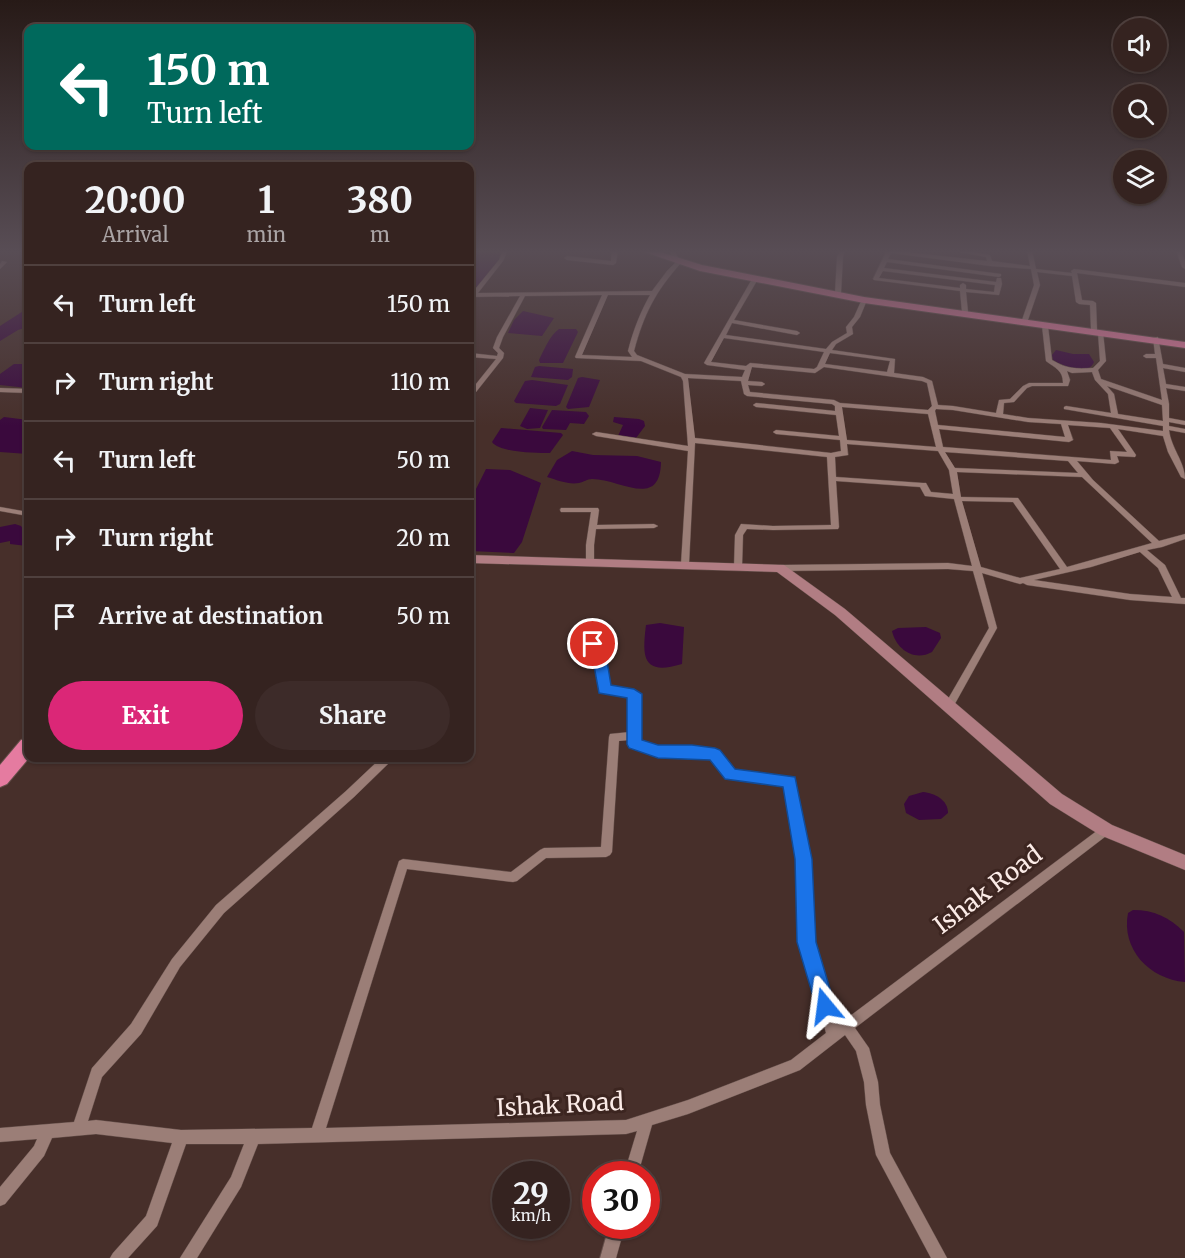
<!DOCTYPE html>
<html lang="en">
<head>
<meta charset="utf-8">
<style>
  :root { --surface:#352320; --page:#3d2b29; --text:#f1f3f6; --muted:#aaa4a5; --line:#4f403e; --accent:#db2777 }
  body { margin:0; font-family:Merriweather,serif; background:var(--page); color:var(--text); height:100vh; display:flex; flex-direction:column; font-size:22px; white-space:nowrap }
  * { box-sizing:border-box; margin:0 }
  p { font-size:20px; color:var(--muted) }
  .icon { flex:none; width:33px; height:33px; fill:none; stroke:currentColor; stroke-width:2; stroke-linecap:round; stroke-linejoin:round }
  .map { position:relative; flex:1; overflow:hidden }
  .side { position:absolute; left:24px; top:162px; width:450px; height:600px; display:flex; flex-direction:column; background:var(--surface); border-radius:12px; box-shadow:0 2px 4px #0004,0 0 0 2px var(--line) }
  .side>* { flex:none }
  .top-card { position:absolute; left:24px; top:24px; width:450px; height:126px; border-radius:12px; box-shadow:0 2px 4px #0004,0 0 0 2px var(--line); background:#00695c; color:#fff; overflow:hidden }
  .controls { position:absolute; left:1113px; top:18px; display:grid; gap:12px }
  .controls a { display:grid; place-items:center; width:54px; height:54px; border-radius:50%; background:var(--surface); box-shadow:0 2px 4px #0004,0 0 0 2px var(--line); font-size:30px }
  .speed { position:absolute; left:492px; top:1161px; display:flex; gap:12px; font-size:30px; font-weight:700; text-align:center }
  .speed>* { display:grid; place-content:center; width:78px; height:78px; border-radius:50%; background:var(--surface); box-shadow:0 2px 4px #0004,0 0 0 2px var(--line); line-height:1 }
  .speed small { font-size:15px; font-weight:400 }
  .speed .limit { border:9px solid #d22; background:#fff; color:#111 }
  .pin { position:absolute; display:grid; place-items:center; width:51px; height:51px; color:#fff; margin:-26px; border:3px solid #fff; border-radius:50%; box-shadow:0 2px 6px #0007 }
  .me { position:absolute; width:66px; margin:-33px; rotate:344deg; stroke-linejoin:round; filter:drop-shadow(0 0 4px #0008) }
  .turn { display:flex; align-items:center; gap:21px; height:126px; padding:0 24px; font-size:27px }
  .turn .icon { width:78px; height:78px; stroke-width:2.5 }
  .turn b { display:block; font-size:42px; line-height:51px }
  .eta { display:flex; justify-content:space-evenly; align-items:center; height:102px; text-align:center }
  .eta b { font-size:36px; font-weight:700; line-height:42px }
  .cta { display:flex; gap:12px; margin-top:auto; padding:12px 24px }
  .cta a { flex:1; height:69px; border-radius:36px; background:var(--accent); color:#fff; font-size:24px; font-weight:700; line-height:69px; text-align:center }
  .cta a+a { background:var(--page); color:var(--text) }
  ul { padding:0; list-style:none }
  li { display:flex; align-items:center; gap:18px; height:78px; padding:0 24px; border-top:2px solid var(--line) }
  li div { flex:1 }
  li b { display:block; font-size:22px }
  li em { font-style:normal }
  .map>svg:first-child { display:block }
</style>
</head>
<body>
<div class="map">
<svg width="1185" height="1258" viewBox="0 0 1185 1258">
  <rect width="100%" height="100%" fill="#472f2a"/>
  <g fill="#3a093d">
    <path d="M470,251l33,3 -23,31 -10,7z"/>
    <path d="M28,308v19l-10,3 -18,11v-15z"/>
    <path d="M523,311l31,7 -12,18 -34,-3 6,-13z"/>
    <path d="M559,329h17l2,3 -15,31h-23l-1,-3c5,-10 11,-25 20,-31z"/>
    <path d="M1056,350l17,4h16l5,8c-7,16 -30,4 -41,-2l-1,-5z"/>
    <path d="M14,364h14v24l-28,-3v-11z"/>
    <path d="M539,366l34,3 -1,8 -4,3 -37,-3 4,-10z"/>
    <path d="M582,377l18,3 -11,27 -21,2 -2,-2 12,-29z"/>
    <path d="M532,380l36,5 -8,19 -4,2 -40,-3 -2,-2 11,-20z"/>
    <path d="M530,408l18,2 -8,18 -13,1 -7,-3z"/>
    <path d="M552,410l34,2 3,4 -5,8 -14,-1 -4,7 -23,-1 -1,-2z"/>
    <path d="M4,417l24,3v34l-28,-2v-32z"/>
    <path d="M614,417l25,2 5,2 1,5 -9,12 -18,-2 5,-11 -10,-3z"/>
    <path d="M501,428l60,5 2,2 -13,18c-13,0 -50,0 -58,-11z"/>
    <path d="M572,451l21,4 44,1 24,6c-1,48 -41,17 -69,17 -5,0 -8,3 -13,4 -10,2 -22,-3 -32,-6l10,-17z"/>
    <path d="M486,469l24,1 31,13 -19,59 -8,11 -44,-2v-55l3,-1z"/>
    <path d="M15,524l6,2 2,3 5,-2 -1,19 -17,-2v-3l-10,2v-16z"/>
    <path d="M660,623l24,4 -2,37c-40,12 -40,-7 -36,-39z"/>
    <path d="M926,627l14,6 1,5 -9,14c-18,10 -36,-3 -40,-21l6,-3z"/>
    <path d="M923,792c12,1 25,8 25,21l-7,6 -22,1 -13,-7 -2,-9 5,-8z"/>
    <path d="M1133,910c21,0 36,7 51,22l1,50c-36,-3 -64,-33 -57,-69z"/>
  </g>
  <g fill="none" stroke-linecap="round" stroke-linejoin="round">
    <g stroke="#634e49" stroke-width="1">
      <g id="street">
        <path d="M503,250h5l-5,11 -25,32 174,-2 15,-20 8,-8 -6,-13h5l7,13c-26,29 -37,51 -47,88l3,4 48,19 57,3 3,-7 -38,-5 -3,-2 48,-84 3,-2 3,2 -24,41 63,11 3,2 -3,2 -65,-12 -6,12 100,14 6,-7 15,-9 -1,-6 8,-10 8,-18h4l1,1 -7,17 -8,10 1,7 -17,10 -4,6 63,9 -1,14 29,4 9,4 6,24 15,1 43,7 3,-13 11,-1 13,-13 6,-3h34c0,-13 -8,-15 -17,-22l-4,-35 3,-2 3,2 4,34c15,9 24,9 41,8l7,-7 -2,-28 5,-1 3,29 -8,9 3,9 61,21 -6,-42h-10l-3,-2 3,-2h9l-2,-16 5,-1 5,27 22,4v4l-22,-4 3,16 19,3v4l-19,-3 3,16v14l16,3v4l-16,-3v4l16,3v4l-16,-3c2,18 16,32 16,49l-4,-2 -13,-25 -5,-16 -45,-7 18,26 -1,2 -18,-1 2,6 -4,2 -38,-3 16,19 66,61 26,-7v5l-23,8 -15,3 18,15 16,33h4v6l-55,-4 -103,-15 -4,-2 -3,1 -38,-11 15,55 -45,81h-6l-2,-3 45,-78 -16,-57 -25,-2 -168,2 -4,-3 4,-3 168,-2 24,3 -18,-67 -29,-3 -5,-9 -84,-6 3,46 -1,2 -65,1 -26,-1 -4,6 -1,32 -4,3 -4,-3 1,-32 6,-11 32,2 58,-1 -4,-68 -132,-14 -6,121 -4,3 -3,-1 -1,-2 7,-113 -92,-15 -4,-2 4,-2 92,14 -5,-65 -2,-4 -40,-16 -65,-3 -1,-1 27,-62 -77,1 -22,41 -4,11 5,5 -1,5 -27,34h-6v-4l2,1 24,-30 -26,-2v-4l27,3 1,-3 -5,-5 4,-11 23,-41 -50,1v-4h2l27,-33zM608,295h42c-10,18 -17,36 -22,56l4,6 -50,-2zM724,338l100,14 -7,15 -3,2 -64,-6 -4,3 -35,-4zM830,353l60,8 -3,11 -62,-8zM752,367l63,6 9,-6 98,14 5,2 5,23 -4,4 -88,-7 -6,-3 -84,-8 -2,-7 14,1 3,-2 -3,-2 -14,-1zM1067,371l5,2 20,-1 3,8 13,14 3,19 -45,-7 -2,1v2l99,17v5l-62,-8 -73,-5 -25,-4 1,-11 10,-1 13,-14 5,-2h36l2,-6zM688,378l53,3 3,13 3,2 85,8 3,2v5l-79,-8 -3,2 3,2 80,8 3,21 -63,-6 -3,2 3,2 64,6 1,11 -10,2 -136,-15zM1107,386l55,19 1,16 -45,-7 -4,-20zM842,407l86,7 8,33 -89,-7zM936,409l17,1 75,12 33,2 4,13 -127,-12 -3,-14zM1068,425l42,3 17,24 -17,-1 1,9 -168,-13 -4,-18 130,13 4,-2zM847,444l91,7 11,19 4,24 -22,-2 -5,-9h-3l-87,-6 -1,-20 13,-2zM945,452l123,9 10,12 -123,-5zM957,472l125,5 70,66 -85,24 -49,-69 -57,-1zM962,501l51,1 47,67 -40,9 -39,-11zM1140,552l18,16 14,29 -42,-3 -96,-14 57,-13z"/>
        <path d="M612,250h6l-2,13 -3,2 -46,-5 -3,-2 3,-2 44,5z"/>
        <path d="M840,250h5l-2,7 -2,36 -3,2 -3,-2 2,-36z"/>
        <path d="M887,250l100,11 -1,-4 -38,-7h14l28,5 2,6 38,5 -3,-16h5l4,19 36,4 -1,-2 3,-2 111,14v4l-108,-14 5,27 11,1 3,2 1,27 -3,2 -3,-2 -1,-25 -11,-1 -3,-2 -4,-26 -35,-4 3,13 -12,35 -3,2 -3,-2 12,-35 -3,-16 -41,-3 -99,-13 -3,6 113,15v2l-2,1 -112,-15 -3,6 112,14 1,-4h4l1,6 -3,11 -33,-3 2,20 -3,2 -3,-2 -2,-21 -86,-11 -1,-1zM883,271l112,14 -1,7 -28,-3v-4l-3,-2 -3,2v3l-81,-10z"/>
        <path d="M1176,250h5l4,11v8l-3,-2z"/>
        <path d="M2,261l5,1 -7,7v-5z"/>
        <path d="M0,388l28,1v4l-28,-1z"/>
        <path d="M0,507l28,5v4l-28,-5z"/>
        <path d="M561,508h37l1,2 -2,15 57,-1 4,2 -4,2 -58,1 -2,16v17l-4,3 -4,-3v-17l5,-33h-30l-1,-2z"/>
        <path d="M593,641l3,1 8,13 4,31 26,4 3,1 2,3 1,48 18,6 34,-1 23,4 4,1 15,19 60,8 15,80 4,83 24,83 3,-5 6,-1 256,-192 4,-2 4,2 2,3 -2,3 -255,195 14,20 9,34 2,23 10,48 57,105h-16l-55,-103 -10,-50 -2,-23 -8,-31 -11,-16 -45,35 -112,44 -36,11 -14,49h-14l13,-43 -11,3 -368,10 -17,43 -44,71h-17l51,-81 13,-33h-58l-29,82 -29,32h-18l3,-5 33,-37 26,-73 -76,-9 -44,4 -8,18 -39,48 -5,2v-19l34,-41 3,-7 -37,3v-14l74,-6 18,-54 39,-44 41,-65 44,-54 130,-114 35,-33h11l-1,3 -37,36 -130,116 -44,54 -39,67 -39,43 -14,44 8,-1 85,10 131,-2 87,-267 4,-2 108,13 29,-22 4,-2 57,-1 8,-110 1,-3 20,-2 -1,-35 -28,-6 -7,-36 -6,-11zM630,740l1,7 27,9 34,-1 20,3 15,20 4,1 54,7 12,73 4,83 25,91 -35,27 -103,40 -62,20 -300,8 81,-259 106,13 4,-1 29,-23 60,-1 4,-2 2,-3 7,-111z"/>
        <path d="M609,1226h16l-9,32h-16z"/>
      </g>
    </g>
    <g stroke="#634e49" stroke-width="1">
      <path id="secondary" d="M470,555l314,10 61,44 217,185 50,31 73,30v15l-85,-35 -50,-31 -215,-189 -58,-43 -307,-9z"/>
    </g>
    <g stroke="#634e49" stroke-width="2">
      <g id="highway">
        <path d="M639,250h15l48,15 162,32 321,45v6l-321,-45 -164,-32z"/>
        <path d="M28,738l1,20 -22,26 -7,3v-22l21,-25z"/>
      </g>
    </g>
    <use href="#street" fill="#9b7e77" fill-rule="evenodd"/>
    <use href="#secondary" fill="#b17d83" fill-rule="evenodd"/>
    <use href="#highway" fill="#e57ba0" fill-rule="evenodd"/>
  </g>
  <linearGradient id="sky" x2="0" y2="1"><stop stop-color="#271a17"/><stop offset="0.59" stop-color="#584d55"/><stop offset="1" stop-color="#584d55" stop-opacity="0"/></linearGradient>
  <rect width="1185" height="426" fill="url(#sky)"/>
  <path fill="#1a73e8" stroke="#114b97" stroke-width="1.5" d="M593,639l5,1 8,15 5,30 23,4 8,5v46l16,5h34l23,3 5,2 15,19 60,8 17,82 4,83 19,64 -3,7 -7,3 -7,-3 -21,-71 -2,-83 -12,-72 -58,-8 -15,-19 -52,-2 -29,-10 -2,-4v-46l-28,-5 -7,-38 -6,-11z"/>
  <g text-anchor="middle" stroke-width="6" stroke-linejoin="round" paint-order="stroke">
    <g font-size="24" fill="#fbebe7" stroke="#3c2520">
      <text transform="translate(988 890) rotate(-37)" y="8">Ishak Road</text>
      <text transform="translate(560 1105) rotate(-3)" y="8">Ishak Road</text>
    </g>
  </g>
</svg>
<div class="controls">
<a><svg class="icon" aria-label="sound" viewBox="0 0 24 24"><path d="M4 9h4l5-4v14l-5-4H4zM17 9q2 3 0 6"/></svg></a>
<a><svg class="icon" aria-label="search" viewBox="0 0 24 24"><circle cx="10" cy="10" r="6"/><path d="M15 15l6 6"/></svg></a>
<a><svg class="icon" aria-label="layers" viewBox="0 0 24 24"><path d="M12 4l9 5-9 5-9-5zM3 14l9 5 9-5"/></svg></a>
</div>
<div class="speed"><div>29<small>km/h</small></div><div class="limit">30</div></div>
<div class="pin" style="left:593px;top:644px;background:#d93025"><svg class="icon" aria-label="arrive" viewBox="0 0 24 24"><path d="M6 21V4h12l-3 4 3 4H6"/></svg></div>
<svg class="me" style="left:825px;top:1006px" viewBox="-20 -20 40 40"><path d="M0-17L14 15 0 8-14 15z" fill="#1a73e8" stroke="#fff" stroke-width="4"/></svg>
<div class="top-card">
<div class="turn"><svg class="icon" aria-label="left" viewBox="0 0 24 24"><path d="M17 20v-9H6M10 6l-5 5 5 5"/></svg><div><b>150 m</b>Turn left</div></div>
</div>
<section class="side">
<div class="eta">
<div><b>20:00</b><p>Arrival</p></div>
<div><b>1</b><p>min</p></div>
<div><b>380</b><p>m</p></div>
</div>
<ul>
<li><svg class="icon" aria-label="left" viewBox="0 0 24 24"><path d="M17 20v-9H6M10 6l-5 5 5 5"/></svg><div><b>Turn left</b></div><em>150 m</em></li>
<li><svg class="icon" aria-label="right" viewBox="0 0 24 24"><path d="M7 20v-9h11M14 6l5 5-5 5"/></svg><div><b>Turn right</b></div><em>110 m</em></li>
<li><svg class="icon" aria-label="left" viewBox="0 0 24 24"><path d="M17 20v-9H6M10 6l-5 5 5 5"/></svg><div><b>Turn left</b></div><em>50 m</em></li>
<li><svg class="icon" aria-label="right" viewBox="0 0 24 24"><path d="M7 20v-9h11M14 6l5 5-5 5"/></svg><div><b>Turn right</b></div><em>20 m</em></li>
<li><svg class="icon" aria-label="arrive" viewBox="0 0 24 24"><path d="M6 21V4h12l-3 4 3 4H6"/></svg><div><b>Arrive at destination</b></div><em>50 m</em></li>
</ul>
<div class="cta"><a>Exit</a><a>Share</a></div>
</section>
</div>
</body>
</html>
